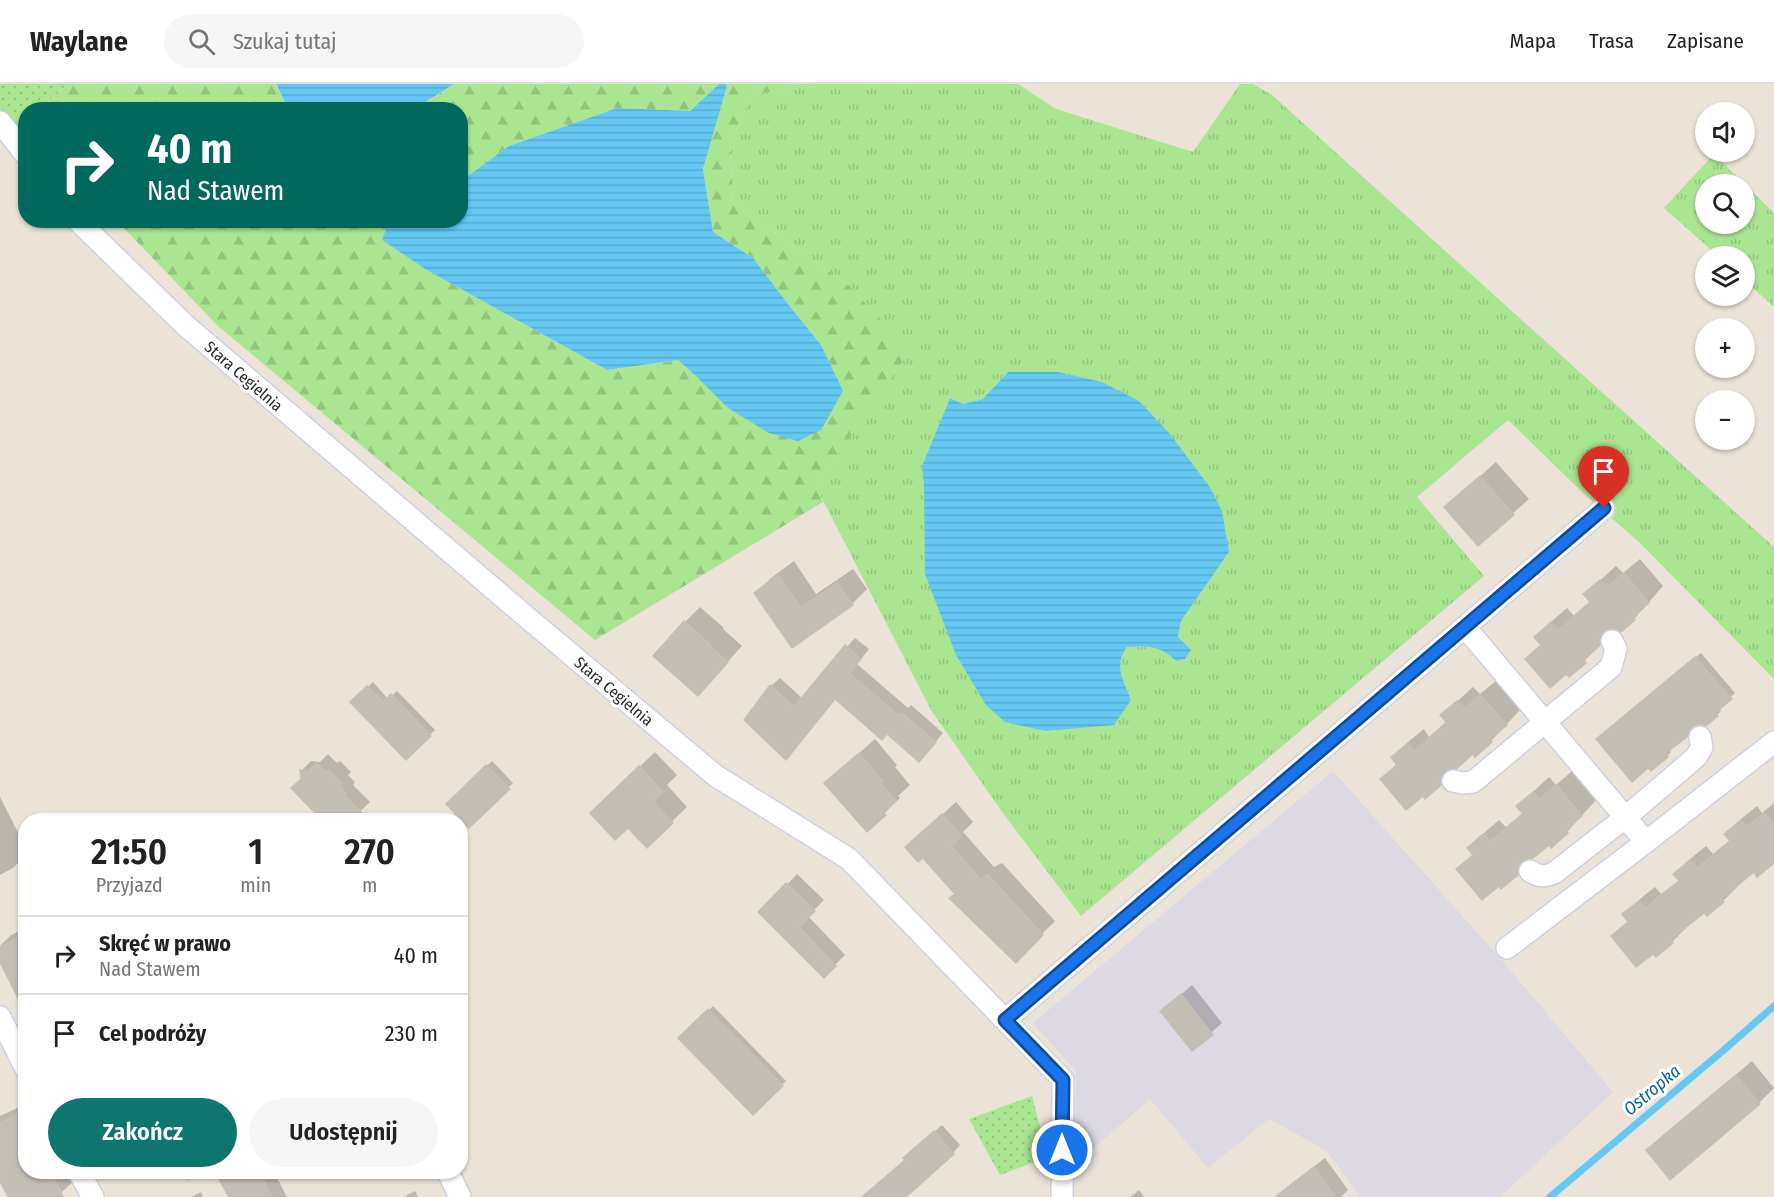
<!DOCTYPE html>
<html lang="pl">
<head>
<meta charset="utf-8">
<style>
  :root { --surface:#fff; --page:#f6f6f6; --text:#222; --muted:#767676; --line:#e0e0e0; --accent:#0f766e }
  body { margin:0; font-family:"Fira Sans Condensed",sans-serif; background:var(--page); color:var(--text); height:100vh; display:flex; flex-direction:column; font-size:22px; white-space:nowrap }
  * { box-sizing:border-box; margin:0 }
  p { font-size:20px; color:var(--muted) }
  .icon { flex:none; width:33px; height:33px; fill:none; stroke:currentColor; stroke-width:2; stroke-linecap:round; stroke-linejoin:round }
  .map { position:relative; flex:1; overflow:hidden }
  .details { position:absolute; left:18px; top:729px; width:450px; height:366px; display:flex; flex-direction:column; background:var(--surface); border-radius:24px; box-shadow:0 2px 4px #0004 }
  .details>* { flex:none }
  .banner { position:absolute; left:18px; top:18px; width:450px; height:126px; border-radius:24px; box-shadow:0 2px 4px #0004; background:#00695c; color:#fff; overflow:hidden }
  .buttons { position:absolute; left:1695px; top:18px; display:grid; gap:12px }
  .buttons a { display:grid; place-items:center; width:60px; height:60px; border-radius:50%; background:var(--surface); box-shadow:0 2px 4px #0004; font-size:30px }
  .pin { position:absolute; display:grid; place-items:center; width:51px; height:51px; color:#fff; margin:-62px -26px; border-radius:50% 50% 50% 0; rotate:-45deg; box-shadow:0 0 6px #0007 }
  .pin .icon { rotate:45deg }
  .me { position:absolute; width:66px; margin:-33px; rotate:0deg; stroke-linejoin:round; filter:drop-shadow(0 0 4px #0008) }
  .turn { display:flex; align-items:center; gap:21px; height:126px; padding:0 30px; font-size:27px }
  .turn .icon { width:78px; height:78px; stroke-width:2.5 }
  .turn b { display:block; font-size:42px; line-height:51px }
  .eta { display:flex; justify-content:space-evenly; align-items:center; height:102px; text-align:center }
  .eta b { font-size:36px; font-weight:600; line-height:42px }
  .primary-button { display:flex; gap:12px; margin-top:auto; padding:12px 30px }
  .primary-button a { flex:1; height:69px; border-radius:36px; background:var(--accent); color:#fff; font-size:24px; font-weight:600; line-height:69px; text-align:center }
  .primary-button a+a { background:var(--page); color:var(--text) }
  ul { padding:0; list-style:none }
  li { display:flex; align-items:center; gap:18px; height:78px; padding:0 30px; border-top:2px solid var(--line) }
  li div { flex:1 }
  li b { display:block; font-size:22px }
  li em { font-style:normal }
  header { display:flex; align-items:center; gap:36px; box-sizing:border-box; height:84px; padding:0 30px; background:var(--surface); border-bottom:2px solid var(--line) }
  header strong { font-size:28px }
  nav { display:flex; gap:33px; margin-inline-start:auto; font-size:21px }
  .search { width:420px; height:54px; background:var(--page); display:flex; align-items:center; gap:15px; box-sizing:border-box; padding:0 21px; border-radius:33px; color:var(--muted); font-size:22px }
  .map>svg:first-child { display:block }
</style>
</head>
<body>
<header>
<strong>Waylane</strong>
<div class="search"><svg class="icon" aria-label="search" viewBox="0 0 24 24"><circle cx="10" cy="10" r="6"/><path d="M15 15l6 6"/></svg>Szukaj tutaj</div>
<nav><a>Mapa</a><a>Trasa</a><a>Zapisane</a></nav>
</header>
<div class="map">
<svg width="1774" height="1113" viewBox="0 0 1774 1113">
  <defs>
    <pattern id="grass-tufts" width="24" height="20" patternUnits="userSpaceOnUse" patternTransform="scale(1.5)"><rect width="24" height="20" fill="#aae591"/><path d="M3 7l-1-3M5 7V3M7 7l1-3M15 17l-1-3M17 17v-4M19 17l1-3" fill="none" stroke="#92c47d"/></pattern>
    <pattern id="forest-firs" width="22" height="20" patternUnits="userSpaceOnUse" patternTransform="scale(1.5)"><rect width="22" height="20" fill="#aae591"/><path d="M5 1l3.5 6h-7zM16 11l3.5 6h-7z" fill="#92c47d"/></pattern>
    <pattern id="park-dots" width="8" height="8" patternUnits="userSpaceOnUse" patternTransform="scale(1.5)"><rect width="8" height="8" fill="#aae591"/><path d="M2 2h.1M6 6h.1" fill="none" stroke="#92c47d" stroke-width="1.8" stroke-linecap="round"/></pattern>
    <pattern id="water-rules" width="6" height="5" patternUnits="userSpaceOnUse" patternTransform="scale(1.5)"><rect width="6" height="5" fill="#65c8f3"/><path d="M0 2.5h6" fill="none" stroke="#58acd0"/></pattern>
  </defs>
  <rect width="100%" height="100%" fill="#ebe3d8"/>
  <path fill="#dcd9e3" d="M1333,687l173,194 107,127 -113,105h-140l-33,-46 -58,-32 -61,49 -58,-69 -75,66 1,-94 -43,-48z"/>
  <g fill="url(#grass-tufts)" fill-rule="evenodd">
    <path d="M812,0h206l38,25 137,43 47,-68h13l19,11 502,452v132l-135,-137 -58,-51 -73,-71 -91,77 67,79 -403,340 -76,-100 -74,-106 -115,-223 93,-136 -60,-65 -116,-83 -3,-59 22,-49zM1008,288l221,180 -48,69 -3,16 -11,15 -16,-6 -24,1c-14,19 -3,33 4,53l-207,-212 -2,-22 28,-68 13,6 20,-5z"/>
    <path d="M1714,70l60,59v94l-29,-26 -1,-25h-26l-54,-48zM1706,100h38v40h-38z"/>
  </g>
  <g fill="url(#forest-firs)">
    <path d="M68,0h207l14,25 -249,1z"/>
    <path d="M454,0h265l-29,27 -73,-3 -108,38 -48,35 -1,-71h-45z"/>
    <path d="M725,0h87l-60,11 -22,49 3,59 116,83 61,65 -94,136 7,15 -228,138 -377,-314 -101,-105h272l-7,19 43,29 182,101 71,-10 20,18 123,-33 -33,-41 -35,-46 -40,-26 -10,-63 24,-83z"/>
  </g>
  <g fill="url(#park-dots)">
    <path d="M0,0h68l-28,25 -14,1 -1,13 -19,18 -6,-6z"/>
    <path d="M1032,1012l16,61 -48,18 -31,-56z"/>
  </g>
  <g fill="url(#water-rules)">
    <path d="M276,0h178l-39,25 -126,1z"/>
    <path d="M719,0h6l2,2 -24,83 10,63 40,26 35,46 33,41 22,46 -22,39 -23,11 -29,-8 -41,-25 -30,-30 -20,-18 -71,10 -182,-101 -43,-29 7,-19 71,-1 1,-39 48,-35 108,-38 73,3z"/>
    <path d="M1008,288h50l44,10 37,19 31,33 39,52 13,25 7,41 -48,69 -3,16 13,13 -6,9 -9,2c-16,-16 -28,-15 -49,-14 -14,19 -3,33 4,53l-17,25 -68,6 -41,-9 -19,-17 -30,-50 -31,-81 -1,-86 -2,-22 28,-68 13,6 20,-5z"/>
  </g>
  <g fill="#0003">
    <path d="M1496,378l33,37 -51,45 -32,-37z"/>
    <path d="M1640,475l23,27 -29,33 -13,12 -6,-3 -16,16 1,2 -31,29 -42,-16 15,-15 -6,-7 15,-15 16,-14 7,8 17,-15 -6,-7 31,-28 7,7z"/>
    <path d="M794,477l22,33 37,-25 14,20 -15,15 -60,42 -36,-53 15,-15z"/>
    <path d="M700,523l24,21 -1,1 19,17 -29,32 -28,-56z"/>
    <path d="M855,554l14,11 -12,15 51,44 3,-3 32,28 -15,18 -41,-18 -51,-35 -50,60 -15,-72 9,-8 22,20z"/>
    <path d="M1701,569l34,40 -16,15 2,3 -4,4 -23,9 -7,11 -18,14 2,3 -4,4 -65,-21z"/>
    <path d="M1496,597l25,28 -30,32 -18,11 -33,32 -58,-5 16,-16 -5,-6 15,-15 16,-13 5,8 18,-16 -5,-6 31,-28 7,7z"/>
    <path d="M373,598l15,17 9,-8 38,39 -29,28 -54,-56z"/>
    <path d="M875,655l22,26 -2,2 15,18 -12,11 2,2 -33,32 -41,-47z"/>
    <path d="M655,668l22,23 -10,10 20,22 -40,39 -19,-20 -21,-28z"/>
    <path d="M328,670l9,9 3,-2 11,11 -3,3 7,7 -2,3 17,17 -19,18h-22l-6,-6 -21,-35 -1,-8 10,-10 9,1z"/>
    <path d="M492,677l21,22 -44,43 -21,-22z"/>
    <path d="M1572,687l24,29 -29,32 -16,14 -2,-3 -17,14 1,2 -16,15 -18,10 -41,-15 16,-15 -5,-6 15,-15 15,-13 7,7 18,-15 -6,-6 31,-29 7,8z"/>
    <path d="M0,713l26,51v7l-13,13 -13,7z"/>
    <path d="M956,718l17,20 -10,10 31,35 8,-4 53,58 -40,40 -64,-63 4,-5 -32,-37 -16,-9z"/>
    <path d="M1774,719v58l-20,9 -18,15 2,1 -15,15 -18,10 -18,14 1,1 -16,16 -16,13 -43,-19 16,-16 -5,-6 16,-15 15,-12 6,7 19,-14 -5,-6 15,-15 16,-13 7,8 17,-14 -4,-6 15,-15 16,-13 5,7z"/>
    <path d="M797,790l27,26 -16,16 37,39 -21,21 -63,-64z"/>
    <path d="M26,844v82l-26,-52v-12l11,-11z"/>
    <path d="M1192,901l30,38 -29,26 -31,-38z"/>
    <path d="M713,922l73,75 -33,32 -73,-74z"/>
    <path d="M1752,977l22,27 -15,15 -111,48 15,-16z"/>
    <path d="M26,1020v68h47l4,6 -16,15 -7,4h-44l-10,-20v-61z"/>
    <path d="M942,1041l18,20 -7,8 -50,44h-39l42,-38 6,-8z"/>
    <path d="M1325,1074l23,32 -7,7h-63l9,-10z"/>
    <path d="M109,1088h12l-10,4z"/>
    <path d="M183,1088h21l-17,8z"/>
    <path d="M237,1088h37l13,25h-57l3,-23z"/>
    <path d="M1139,1106l5,7h-14z"/>
    <path d="M415,1107l3,6h-14z"/>
    <path d="M201,1108l2,5h-11z"/>
  </g>
  <g fill="none" stroke-linecap="round" stroke-linejoin="round">
    <path stroke="#65c8f3" stroke-width="7" d="M1550,1113l175,-148 49,-43"/>
  </g>
  <g fill="#c2bdb5" stroke="#c6c0b2" stroke-width="1.5">
    <path d="M1480,392l34,39 -36,31 -34,-39z"/>
    <path d="M1624,489l25,30 -16,14 2,3 -14,12 -8,-4 -7,2 -5,4 -2,6 1,5 -16,14 2,4 -17,14 -3,-3 -16,14 -25,-29 16,-14 -7,-8 17,-15 7,8 32,-28 -7,-8 17,-14 7,7z"/>
    <path d="M778,491l23,33 36,-25 16,22 -61,43 -38,-55z"/>
    <path d="M684,537l26,23 -1,1 19,17 -30,34 -45,-40z"/>
    <path d="M845,561l16,14 -12,14 50,43 3,-3 34,29 -17,20 -32,-28 -5,6 -47,-41 -49,61 -42,-40 26,-35 24,22z"/>
    <path d="M1695,573l37,42 -17,14 3,3 -12,10 -8,-2 -6,3 -4,9 -23,18 3,3 -17,14 -3,-3 -16,14 -36,-43z"/>
    <path d="M367,602l16,16 8,-8 40,42 -25,24 -56,-58z"/>
    <path d="M1480,611l27,30 -17,14 2,3 -17,15 -2,-3 -17,15h-7l-5,3 -4,9 1,4 -16,14 -2,-3 -17,14 -26,-31 17,-14 -6,-8 17,-14 6,8 33,-28 -7,-8 17,-14 7,7z"/>
    <path d="M859,669l24,28 -3,2 16,18 -13,11 3,3 -19,17 -43,-49z"/>
    <path d="M317,679l9,9 3,-2 13,13 -3,3 7,7 -2,2 25,25h-47l-31,-32 10,-9 -1,-9 8,2z"/>
    <path d="M486,681l24,24 -41,39 -23,-24z"/>
    <path d="M639,682l24,26 -10,10 20,21 -26,25 -19,-20 -13,12 -25,-27z"/>
    <path d="M1556,701l26,31 -16,14 2,3 -17,15 -2,-3 -17,14 -9,1 -4,4 -3,8 2,3 -17,14 -2,-3 -17,14 -26,-31 17,-14 -6,-7 16,-14 7,7 33,-27 -7,-8 17,-14 7,7z"/>
    <path d="M1764,729l10,12v38l-17,14 -3,-5 -33,27 3,3 -17,14 -3,-3 -33,26 2,4 -17,14 -3,-3 -17,13 -25,-31 17,-14 -6,-8 17,-13 6,7 34,-27 -6,-7 17,-14 7,8 33,-27 -6,-7 17,-14 5,7z"/>
    <path d="M942,730l19,22 -10,10 29,33 8,-4 55,60 -27,28 -67,-65 6,-4 -32,-36 -5,4 -13,-15z"/>
    <path d="M786,799l29,28 -16,16 37,39 -12,12 -66,-66z"/>
    <path d="M26,850v80l-26,-52v-15z"/>
    <path d="M1181,910l32,41 -21,16 -32,-40z"/>
    <path d="M708,925l75,77 -30,29 -75,-77z"/>
    <path d="M1736,991l24,29 -90,76 -24,-30z"/>
    <path d="M26,1026v62h25l12,25h-55l-8,-16v-58z"/>
    <path d="M934,1047l20,23 -48,43h-44l43,-37 -2,-2z"/>
    <path d="M1314,1083l22,30h-61z"/>
    <path d="M215,1088h44l13,25h-43z"/>
  </g>
  <g fill="none" stroke-linecap="round" stroke-linejoin="round">
    <g stroke="#cdd0e2" stroke-width="24">
      <g id="minor">
        <path d="M0,38l26,33"/>
        <path d="M77,136l108,105 345,295 186,156 133,83 214,221 -1,117"/>
        <path d="M1465,543l181,215 -139,106"/>
        <path d="M1453,697l10,2 10,-1 138,-115 5,-18 -4,-8"/>
        <path d="M1646,758l128,-100"/>
        <path d="M1530,787c9,6 15,6 24,2l72,-56 70,-60 6,-10 -2,-10"/>
        <path d="M0,933l26,52"/>
        <path d="M1005,936l599,-512"/>
        <path d="M79,1088l14,25"/>
        <path d="M448,1088l12,25"/>
      </g>
    </g>
    <use href="#minor" stroke="#fff" stroke-width="21"/>
  </g>
  <g fill="none" stroke-linecap="round" stroke-linejoin="round">
    <g stroke="#114b97" stroke-width="15">
      <path id="route" d="M1062,1066l1,-70 -58,-60 599,-512"/>
    </g>
    <use href="#route" stroke="#1a73e8" stroke-width="10"/>
  </g>
  <g text-anchor="middle" stroke-width="6" stroke-linejoin="round" paint-order="stroke">
    <g font-size="16" fill="#272727" stroke="#fff">
      <text transform="translate(244 292) rotate(41)" y="6">Stara Cegielnia</text>
      <text transform="translate(614 607) rotate(40)" y="6">Stara Cegielnia</text>
    </g>
    <g font-size="18" font-style="italic" fill="#07639b" stroke="#fff">
      <text transform="translate(1652 1006) rotate(-40)" y="6">Ostropka</text>
    </g>
  </g>
</svg>
<div class="buttons">
<a><svg class="icon" aria-label="sound" viewBox="0 0 24 24"><path d="M4 9h4l5-4v14l-5-4H4zM17 9q2 3 0 6"/></svg></a>
<a><svg class="icon" aria-label="search" viewBox="0 0 24 24"><circle cx="10" cy="10" r="6"/><path d="M15 15l6 6"/></svg></a>
<a><svg class="icon" aria-label="layers" viewBox="0 0 24 24"><path d="M12 4l9 5-9 5-9-5zM3 14l9 5 9-5"/></svg></a>
<a>+</a>
<a>−</a>
</div>
<div class="pin" style="left:1604px;top:424px;background:#d93025"><svg class="icon" aria-label="arrive" viewBox="0 0 24 24"><path d="M6 21V4h12l-3 4 3 4H6"/></svg></div>
<svg class="me" style="left:1062px;top:1066px" viewBox="-20 -20 40 40"><circle r="17" fill="#1a73e8" stroke="#fff" stroke-width="3"/><path d="M0-11L8 9 0 5-8 9z" fill="#fff"/></svg>
<div class="banner">
<div class="turn"><svg class="icon" aria-label="right" viewBox="0 0 24 24"><path d="M7 20v-9h11M14 6l5 5-5 5"/></svg><div><b>40 m</b>Nad Stawem</div></div>
</div>
<section class="details">
<div class="eta">
<div><b>21:50</b><p>Przyjazd</p></div>
<div><b>1</b><p>min</p></div>
<div><b>270</b><p>m</p></div>
</div>
<ul>
<li><svg class="icon" aria-label="right" viewBox="0 0 24 24"><path d="M7 20v-9h11M14 6l5 5-5 5"/></svg><div><b>Skręć w prawo</b><p>Nad Stawem</p></div><em>40 m</em></li>
<li><svg class="icon" aria-label="arrive" viewBox="0 0 24 24"><path d="M6 21V4h12l-3 4 3 4H6"/></svg><div><b>Cel podróży</b></div><em>230 m</em></li>
</ul>
<div class="primary-button"><a>Zakończ</a><a>Udostępnij</a></div>
</section>
</div>
</body>
</html>
